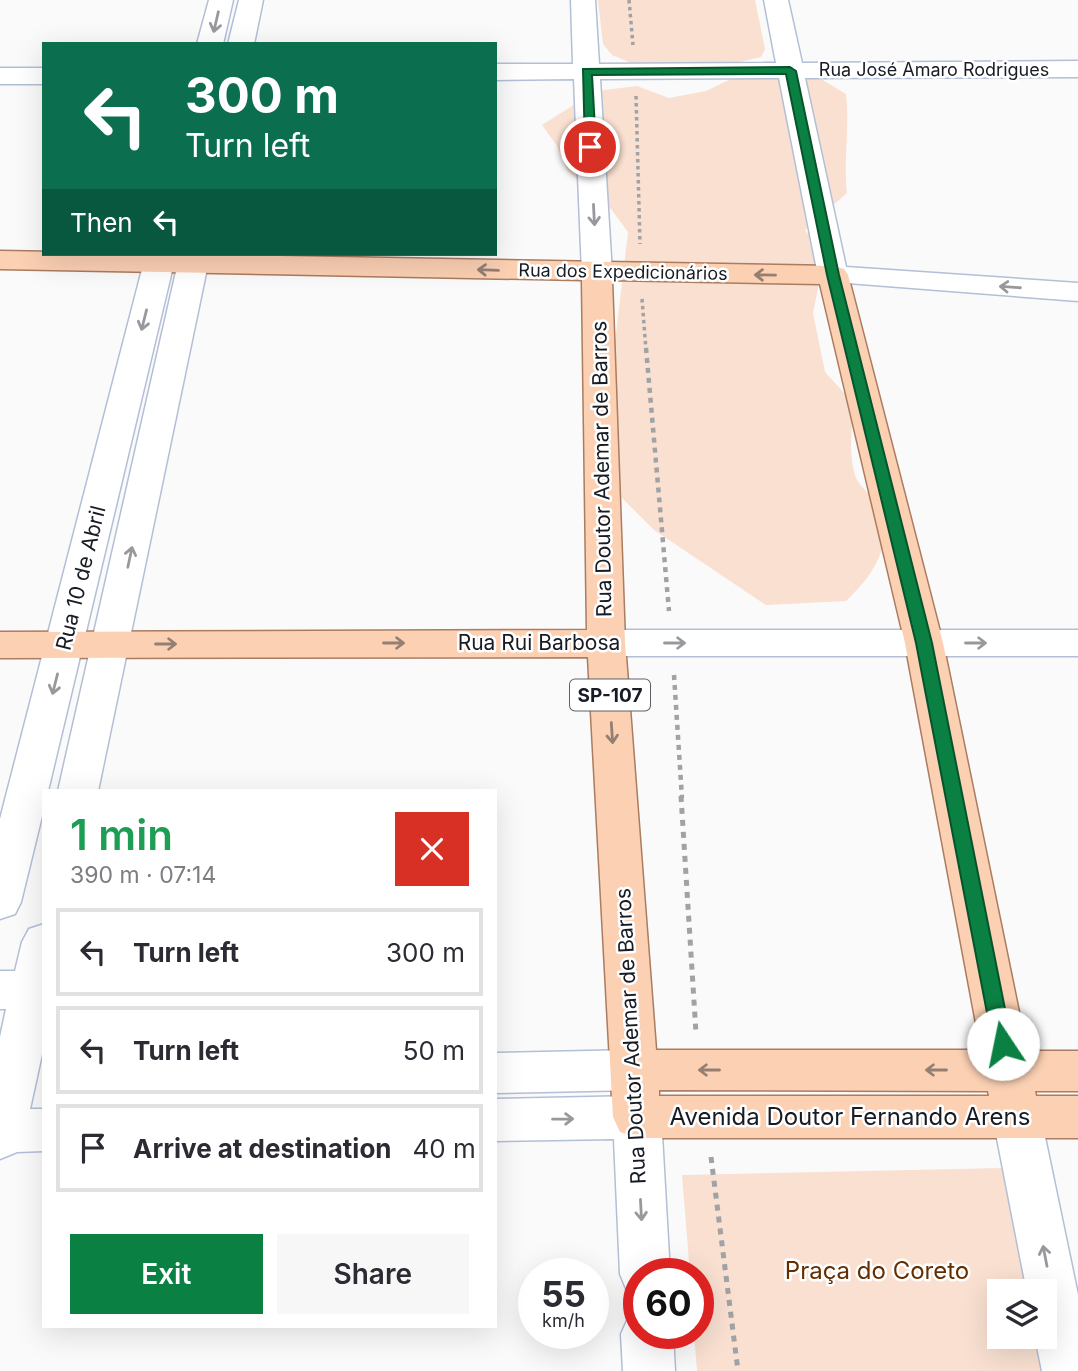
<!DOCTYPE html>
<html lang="en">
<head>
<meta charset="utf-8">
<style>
  :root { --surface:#fff; --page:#f7f7f7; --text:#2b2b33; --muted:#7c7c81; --line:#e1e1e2; --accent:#0b8043 }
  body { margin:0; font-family:Inter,sans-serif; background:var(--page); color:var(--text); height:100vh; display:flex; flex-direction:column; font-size:26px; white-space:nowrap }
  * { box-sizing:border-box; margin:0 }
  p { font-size:23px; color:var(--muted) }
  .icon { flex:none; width:38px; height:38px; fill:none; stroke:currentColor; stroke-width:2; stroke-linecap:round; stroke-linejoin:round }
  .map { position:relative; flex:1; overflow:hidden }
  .panel { position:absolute; left:42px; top:789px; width:455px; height:539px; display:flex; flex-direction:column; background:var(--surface); border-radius:0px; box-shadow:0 7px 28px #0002 }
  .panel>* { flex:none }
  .hud { position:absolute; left:42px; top:42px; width:455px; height:214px; border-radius:0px; box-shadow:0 7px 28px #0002; background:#0b6e4f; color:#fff; overflow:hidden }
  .tools { position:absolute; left:987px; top:1279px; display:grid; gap:14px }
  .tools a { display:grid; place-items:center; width:70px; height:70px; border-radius:0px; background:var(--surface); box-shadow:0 7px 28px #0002; font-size:35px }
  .speed { position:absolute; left:518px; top:1258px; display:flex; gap:14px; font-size:35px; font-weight:700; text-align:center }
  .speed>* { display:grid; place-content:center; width:91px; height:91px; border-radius:50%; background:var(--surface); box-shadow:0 7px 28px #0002; line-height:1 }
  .speed small { font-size:18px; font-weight:400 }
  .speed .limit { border:10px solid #d22; background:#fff; color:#111 }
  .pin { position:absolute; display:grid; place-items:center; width:60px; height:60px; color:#fff; margin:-30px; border:4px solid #fff; border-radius:50%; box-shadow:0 2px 7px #0007 }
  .me { position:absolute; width:77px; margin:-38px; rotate:349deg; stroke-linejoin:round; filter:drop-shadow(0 0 5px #0008) }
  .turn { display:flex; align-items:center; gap:24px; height:147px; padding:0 28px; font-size:32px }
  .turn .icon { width:91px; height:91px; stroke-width:2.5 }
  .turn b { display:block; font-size:49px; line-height:60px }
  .then { display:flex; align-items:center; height:66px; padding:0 28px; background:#0003; gap:14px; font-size:26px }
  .round { display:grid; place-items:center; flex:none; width:74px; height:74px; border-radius:0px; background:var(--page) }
  .headline { display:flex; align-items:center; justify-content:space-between; height:119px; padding:0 28px }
  h1 { font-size:42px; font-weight:600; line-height:52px; color:#1e9e55 }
  .action { display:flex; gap:14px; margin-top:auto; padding:14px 28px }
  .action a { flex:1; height:80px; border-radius:0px; background:var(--accent); color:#fff; font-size:28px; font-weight:600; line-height:80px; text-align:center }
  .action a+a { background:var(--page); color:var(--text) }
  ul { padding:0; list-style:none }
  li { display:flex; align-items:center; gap:21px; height:88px; margin:0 14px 10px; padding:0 14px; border:4px solid var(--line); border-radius:0px }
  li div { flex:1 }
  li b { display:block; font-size:26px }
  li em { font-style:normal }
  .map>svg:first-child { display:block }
</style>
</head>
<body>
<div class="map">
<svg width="1078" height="1371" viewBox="0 0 1078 1371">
  <rect width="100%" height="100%" fill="#fafafa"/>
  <g fill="#f9e0d1">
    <path d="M598,0h157l10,49 -4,8 -22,5 -108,1 -19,-8 -9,-11z"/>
    <path d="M768,61l38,9 40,24c4,34 -3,66 1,99l-42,37 20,24 -12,59 12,59 29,32c-2,22 -6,49 1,71 4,13 20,22 25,35 13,38 -8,66 -34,91l-80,4 -112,-75 -34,-34 -13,-36 3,-76 18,-152 -17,-23 -44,-39 -10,-24 -15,-21 54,-34 41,-5 32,12 37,-7z"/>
    <path d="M1002,1168l24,123 -27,1v45h36l7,34h-345l-3,-37h4v-60h-8l-8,-99z"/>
  </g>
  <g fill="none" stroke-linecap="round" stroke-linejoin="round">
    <g stroke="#b2bfd6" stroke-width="3">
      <g id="minor">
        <path d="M209,0h24l-10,44h-26z"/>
        <path d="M239,0h24l-9,44h-26z"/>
        <path d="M571,0h24l4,64 177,-1 -12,-63h24l14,63 276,-2v16l-273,1 41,189 232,16v18l-256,-20 -4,-6 -39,-197 -179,1 12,194 -4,6 -11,3 -11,-3 -4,-6 -8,-194 -79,1v-16h78z"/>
        <rect x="0" y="68" width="44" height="16"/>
        <path d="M146,254h30l-128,537h-4v17l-23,94 -6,12 -15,5v-100z"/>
        <path d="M180,254h30l-112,537h-40z"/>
        <path d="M606,630h472v26h-472l-13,-3 -6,-10 6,-10z"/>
        <path d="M44,924v121l-14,64h14v42l-27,1 -17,7v-122l6,-28h-6v-38h15l7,-29 7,-13z"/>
        <path d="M634,1050l16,6 7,14 -7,14 -16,6 -139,3v-40z"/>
        <path d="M637,1096l17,6 7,15 9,157h-31v22l-12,-5 -7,-17 -6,-135 -119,2v-42z"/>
        <path d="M1017,1097l17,6 7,15 37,177v76h-36l-7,-34h10v-45h-18l-34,-174 7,-15z"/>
        <path d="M639,1312v22h34l2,37h-52l-2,-37 8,-18z"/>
      </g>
    </g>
    <g stroke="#aa7c60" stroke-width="3">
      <path id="major" d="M0,251l833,15 11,3 4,6 95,368 84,408h51v40h-43l1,5h42v42h-441l-17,-6 -7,-15 -25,-460 -588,1v-26l587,-2 -5,-350 -582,-11zM612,280l208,4 85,359 76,407h-325l-31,-407zM659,1090l329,1 1,5h-330z"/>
    </g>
    <g stroke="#a0a2a5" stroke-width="3.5" stroke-dasharray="3.5 3.5" stroke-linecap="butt">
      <path d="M629,0l4,45"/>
      <path d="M636,96l4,148"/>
      <path d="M642,299l4,51"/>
    </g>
    <g stroke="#a0a2a5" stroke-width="4.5" stroke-dasharray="5 5" stroke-linecap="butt">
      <path d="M646,348l23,263"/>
      <path d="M674,675l8,123"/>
    </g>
    <g stroke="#a0a2a5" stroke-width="5" stroke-dasharray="6 6" stroke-linecap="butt">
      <path d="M681,796l15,237"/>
      <path d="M711,1157l27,214"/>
    </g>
    <use href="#minor" fill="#fff" fill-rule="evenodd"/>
    <use href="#major" fill="#fbd0b3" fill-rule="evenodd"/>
  </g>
  <defs><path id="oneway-shaft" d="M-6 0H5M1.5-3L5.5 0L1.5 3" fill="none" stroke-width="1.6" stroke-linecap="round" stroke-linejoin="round" transform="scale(1.75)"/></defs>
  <g stroke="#97999c">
    <use href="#oneway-shaft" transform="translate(216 22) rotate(103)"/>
    <use href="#oneway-shaft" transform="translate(594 215) rotate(87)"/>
    <use href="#oneway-shaft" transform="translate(1010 287) rotate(-176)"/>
    <use href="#oneway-shaft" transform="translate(144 320) rotate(104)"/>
    <use href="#oneway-shaft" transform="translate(130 557) rotate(-78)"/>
    <use href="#oneway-shaft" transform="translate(675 643)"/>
    <use href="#oneway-shaft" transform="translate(976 643)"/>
    <use href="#oneway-shaft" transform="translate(55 684) rotate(104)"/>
    <use href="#oneway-shaft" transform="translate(563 1119) rotate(-1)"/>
    <use href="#oneway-shaft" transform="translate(641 1210) rotate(87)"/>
    <use href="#oneway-shaft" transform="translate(1045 1256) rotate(-101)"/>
  </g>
  <g stroke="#947f73">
    <use href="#oneway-shaft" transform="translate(488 270) rotate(-178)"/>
    <use href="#oneway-shaft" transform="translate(765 275) rotate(-179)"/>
    <use href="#oneway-shaft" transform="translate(394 643)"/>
    <use href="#oneway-shaft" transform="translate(166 644)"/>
    <use href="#oneway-shaft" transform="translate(612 733) rotate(86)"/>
    <use href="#oneway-shaft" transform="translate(709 1070) rotate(-180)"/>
    <use href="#oneway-shaft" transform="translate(936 1070) rotate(-180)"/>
  </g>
  <path fill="#0b8043" stroke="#07532c" stroke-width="2" d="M790,67l6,4 43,204 93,368 80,401 -3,6 -6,2 -7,-2 -3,-6 -77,-401 -89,-368 -41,-201 -194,1 4,72 -6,4 -5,-4 -2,-78z"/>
  <g text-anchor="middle" stroke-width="5" stroke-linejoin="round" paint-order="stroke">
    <g font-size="18" fill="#171c24" stroke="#fff">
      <text x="934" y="76">Rua José Amaro Rodrigues</text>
      <text transform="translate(623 272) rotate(1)" y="6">Rua dos Expedicionários</text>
    </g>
    <rect fill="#fff" stroke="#5d6066" stroke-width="2" x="570" y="679.5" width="80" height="31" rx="5"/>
    <g font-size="19" font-weight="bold" fill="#171c24">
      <text x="610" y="702">SP-107</text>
    </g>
    <g font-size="21" fill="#171c24" stroke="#fff">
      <text transform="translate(602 469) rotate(-91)" y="7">Rua Doutor Ademar de Barros</text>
      <text transform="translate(81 578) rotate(-76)" y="7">Rua 10 de Abril</text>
      <text x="539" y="650">Rua Rui Barbosa</text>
      <text transform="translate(631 1036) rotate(-93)" y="7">Rua Doutor Ademar de Barros</text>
    </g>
    <g font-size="24" fill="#171c24" stroke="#fff">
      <text x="850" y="1125">Avenida Doutor Fernando Arens</text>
    </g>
    <g font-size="24" fill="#642e00" stroke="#fff">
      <text x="877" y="1279">Praça do Coreto</text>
    </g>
  </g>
</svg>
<div class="tools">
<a><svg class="icon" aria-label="layers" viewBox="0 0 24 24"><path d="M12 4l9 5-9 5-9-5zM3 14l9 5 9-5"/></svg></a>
</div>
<div class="speed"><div>55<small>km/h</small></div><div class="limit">60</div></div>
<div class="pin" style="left:590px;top:147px;background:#d93025"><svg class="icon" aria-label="arrive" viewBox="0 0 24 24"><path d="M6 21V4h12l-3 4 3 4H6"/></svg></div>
<svg class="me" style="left:1003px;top:1044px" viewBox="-20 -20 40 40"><circle r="19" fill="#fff"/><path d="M0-13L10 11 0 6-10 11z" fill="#0b8043"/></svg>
<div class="hud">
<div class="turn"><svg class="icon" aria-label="left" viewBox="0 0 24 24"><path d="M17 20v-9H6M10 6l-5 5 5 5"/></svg><div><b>300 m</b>Turn left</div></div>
<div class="then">Then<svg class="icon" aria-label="left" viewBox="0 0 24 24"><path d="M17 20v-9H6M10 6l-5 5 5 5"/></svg></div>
</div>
<section class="panel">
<div class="headline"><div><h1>1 min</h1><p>390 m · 07:14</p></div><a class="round" style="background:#d93025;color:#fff"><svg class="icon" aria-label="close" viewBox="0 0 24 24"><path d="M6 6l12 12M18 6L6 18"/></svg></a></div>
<ul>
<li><svg class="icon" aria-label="left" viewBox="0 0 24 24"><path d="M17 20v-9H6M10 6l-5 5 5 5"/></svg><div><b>Turn left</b></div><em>300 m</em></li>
<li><svg class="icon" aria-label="left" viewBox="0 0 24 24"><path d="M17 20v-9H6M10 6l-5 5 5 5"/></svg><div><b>Turn left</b></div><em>50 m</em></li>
<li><svg class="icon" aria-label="arrive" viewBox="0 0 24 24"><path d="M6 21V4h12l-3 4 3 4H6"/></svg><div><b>Arrive at destination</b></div><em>40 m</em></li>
</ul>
<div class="action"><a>Exit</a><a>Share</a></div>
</section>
</div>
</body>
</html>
